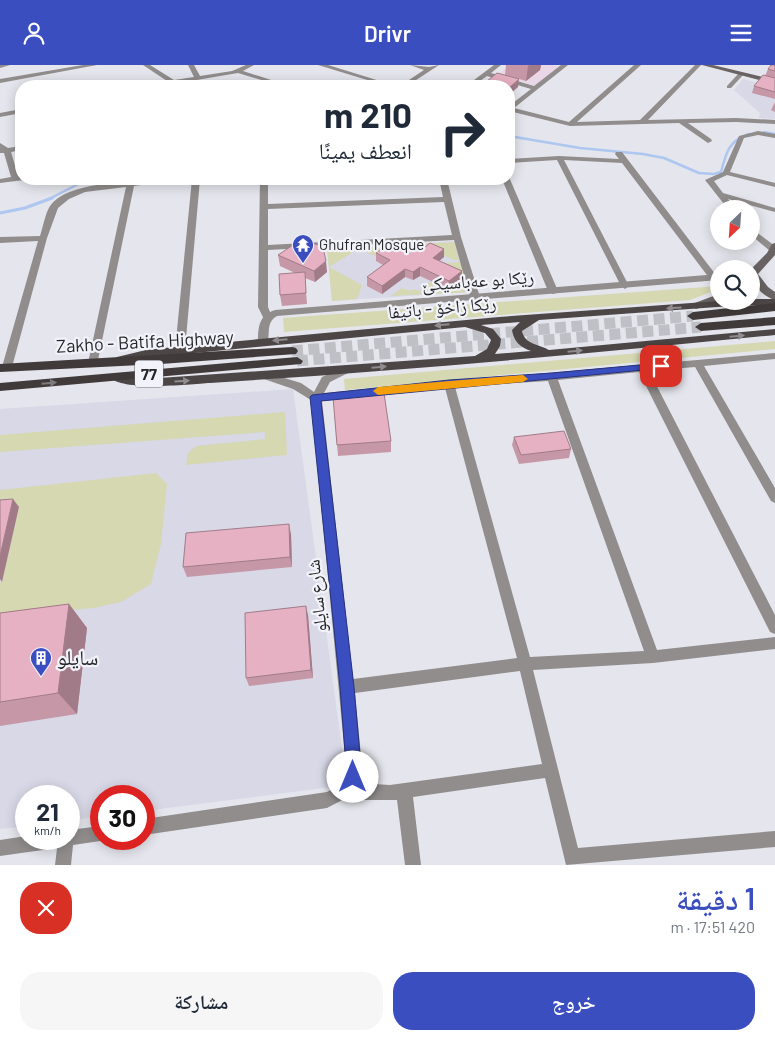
<!DOCTYPE html>
<html lang="ar">
<head>
<meta charset="utf-8">
<style>
  :root { --surface:#fff; --page:#f6f6f7; --text:#1f2937; --muted:#747a83; --accent:#3a4ec0 }
  body { margin:0; font-family:Barlow,"Noto Naskh Arabic",sans-serif; background:var(--page); color:var(--text); direction:rtl; height:100vh; display:flex; flex-direction:column; font-size:19px; white-space:nowrap }
  * { box-sizing:border-box; margin:0 }
  p { font-size:16px; color:var(--muted) }
  .icon { flex:none; width:28px; height:28px; fill:none; stroke:currentColor; stroke-width:2; stroke-linecap:round; stroke-linejoin:round }
  .map { position:relative; height:800px; overflow:hidden; direction:ltr }
  .sheet { display:flex; flex-direction:column; background:var(--surface); flex:1 }
  .sheet>* { flex:none }
  .guide { position:absolute; left:15px; top:15px; width:500px; height:105px; border-radius:20px; box-shadow:0 2px 12px #0003; direction:rtl; background:#fff; color:var(--text); overflow:hidden }
  .needle { width:32px; rotate:205deg }
  .controls { position:absolute; left:710px; top:135px; display:grid; gap:10px }
  .controls a { display:grid; place-items:center; width:50px; height:50px; border-radius:50%; background:var(--surface); box-shadow:0 2px 12px #0003; font-size:25px }
  .speed { position:absolute; left:15px; top:720px; display:flex; gap:10px; font-size:25px; font-weight:700; text-align:center }
  .speed>* { display:grid; place-content:center; width:65px; height:65px; border-radius:50%; background:var(--surface); box-shadow:0 2px 12px #0003; line-height:1 }
  .speed small { font-size:12px; font-weight:400 }
  .speed .limit { border:8px solid #d22; background:#fff; color:#111 }
  .pin { position:absolute; display:grid; place-items:center; width:42px; height:42px; color:#fff; margin:-21px; border-radius:10px; box-shadow:0 2px 8px #0006 }
  .me { position:absolute; width:55px; margin:-28px; rotate:0deg; stroke-linejoin:round; filter:drop-shadow(0 0 4px #0008) }
  .turn { display:flex; align-items:center; gap:18px; height:105px; padding:0 20px; font-size:22px }
  .turn .icon { width:65px; height:65px; stroke-width:2.5 }
  .turn b { display:block; font-size:35px; line-height:42px }
  .round { display:grid; place-items:center; flex:none; width:52px; height:52px; border-radius:20px; background:var(--page) }
  .headline { display:flex; align-items:center; justify-content:space-between; height:85px; padding:0 20px }
  h1 { font-size:30px; font-weight:600; line-height:38px; color:var(--accent) }
  .primary-button { display:flex; gap:10px; margin-top:auto; padding:10px 20px }
  .primary-button a { flex:1; height:58px; border-radius:20px; background:var(--accent); color:#fff; font-size:20px; font-weight:600; line-height:58px; text-align:center }
  .primary-button a+a { background:var(--page); color:var(--text) }
  header { display:flex; justify-content:space-between; align-items:center; height:65px; padding:0 20px; background:var(--accent); color:#fff; font-size:22px; font-weight:600 }
  .map>svg:first-child { display:block }
</style>
</head>
<body>
<header><svg class="icon" aria-label="menu" viewBox="0 0 24 24"><path d="M4 6h16M4 12h16M4 18h16"/></svg>Drivr<svg class="icon" aria-label="person" viewBox="0 0 24 24"><circle cx="12" cy="8" r="4"/><path d="M4 21q1-7 8-7t8 7"/></svg></header>
<div class="map">
<svg width="775" height="800" viewBox="0 0 775 800">
  <rect width="100%" height="100%" fill="#e5e5ed"/>
  <g fill="#d8d8e7">
    <path d="M743,14l32,8v32l-16,-1 1,-5 -26,-23z"/>
    <path d="M455,176l15,51 -138,9 -5,-52z"/>
    <path d="M293,324l54,396 -203,26v-15h-43v20l-32,5v-25h-43v30l-26,3v-420z"/>
  </g>
  <path fill="#e9d6e6" d="M510,0h43l7,2 -23,19 -40,-11z"/>
  <g fill="#d5d8b1">
    <path d="M454,177l5,18h-5l-24,-10 -52,7 -20,-8 -29,18 33,18 -5,14 -25,2 -5,-52z"/>
    <path d="M461,197l9,30 -79,4 11,-8 8,3 3,-2 6,2 11,-9 19,8 15,-11 -27,-12 10,-4z"/>
    <path d="M719,221v3l-29,11 -406,32 -1,-14z"/>
    <path d="M775,276v8l-430,41 -1,-11z"/>
    <path d="M285,347l2,43 -101,10 2,-12 8,-7 69,-7v-7l-265,20v-17z"/>
    <path d="M156,408l11,11 -6,60 -10,40 -30,18 -28,6 -93,9v-35l2,-1 17,-74 -19,2v-19z"/>
  </g>
  <g fill="none" stroke-linecap="round" stroke-linejoin="round">
    <g stroke="#adc7f0" stroke-width="2.5">
      <path d="M764,67l11,2"/>
      <path d="M509,71l71,12 63,6 21,4 35,15 15,1 7,-2c5,-19 8,-32 28,-38"/>
      <path d="M49,134l39,-20"/>
    </g>
    <path stroke="#adc7f0" stroke-width="3" d="M0,148l25,-5 27,-10"/>
    <g stroke="#bfbfc6" stroke-width="11" stroke-dasharray="11 5.5" stroke-linecap="butt">
      <path d="M292,286l401,-35"/>
      <path d="M297,296l404,-34"/>
    </g>
    <g fill="#918d8d" fill-rule="evenodd">
      <path d="M0,0h10l-10,3z"/>
      <path d="M83,0h14l-97,18v-4z"/>
      <path d="M143,0h7l24,15 20,-3 -6,-12h6l6,11 32,-5 14,-6h8l-11,6 47,15h-9l-43,-13 -59,10 -3,3 -4,-2 -26,2 3,-2 18,-3z"/>
      <path d="M318,0h10l68,21h-9z"/>
      <path d="M410,0l19,2 10,-2 -32,21h-7l24,-16z"/>
      <path d="M494,0h7l-10,8 43,13 27,-21h7l-54,43 55,14 65,-57h7l-64,57 63,-2 55,-55h6l-53,55 88,-2 39,2v4l-39,-2 -48,1 23,16 1,2 -4,2 -29,-20 -109,3 -61,-15v-5l22,-17 -44,-13 -14,10h-7z"/>
      <path d="M739,8l5,1 -13,14h-4v-2z"/>
      <path d="M21,44v4l-21,4v-4z"/>
      <path d="M758,66l17,3v4l-17,-3 -14,3 -14,34 45,11v4l-48,-12 -13,6 9,12 52,15v4l-47,-13 8,10h-8l-23,-29 18,-8 16,-36z"/>
      <path d="M0,78l8,5 13,-2v4l-10,2 7,24h3v3l3,1 -24,3v-4l11,-2 -7,-24h-4z"/>
      <path d="M616,87h6l94,123v4h-6l-88,-116 -58,-3 65,126 -4,3 -4,-3 -64,-126 -48,3v-4l50,-3 60,3 -4,-5z"/>
      <path d="M509,112l49,114 -2,2 -3,1 -5,-3 -46,-112z"/>
      <path d="M153,114h20l-4,2 -35,5 -37,179 -4,1 -5,-3 38,-176 -41,5 -16,7 -11,9 -11,30 -35,129 -5,3 -4,-1 -1,-2 36,-126 -38,2v-6l40,-1c3,-9 5,-22 10,-30 17,-24 77,-24 103,-27z"/>
      <path d="M192,114h8l-15,171 -5,3 -5,-3z"/>
      <path d="M260,114h8v25l175,-7 -4,-18h8l14,58 19,60 -5,3 -5,-3 -16,-57 -186,10v57l4,10 -2,2h-6l-6,-12zM444,137l8,33 -184,10v-36z"/>
      <path d="M751,163l24,18v5h-5l-19,-16z"/>
      <path d="M775,288v6l-71,7 71,122v15l-4,-2 -76,-134 -46,4 126,244v19l-5,-2 -131,-260 -81,8 99,270 118,-13v12l-122,14 -120,7 45,178 197,-17v16l-209,18 -21,-87 -132,19 8,68h-16l-8,-65h-36l-13,-3 -21,11 -183,27v-16l183,-27c12,-6 17,-13 19,-26l-35,-366 -18,-11 -32,-11 -1,-2 1,-2 4,-2 36,11 13,9 8,-15 20,-9h8l1,2 -1,2 -20,10 -6,11c150,-15 301,-26 451,-40zM548,316l96,270 -114,6 -75,-270zM445,323l72,270 -164,21 -31,-278zM520,606l22,93 -152,21 -33,-2 5,-17 -7,-73z"/>
      <path d="M101,761v13l6,1 -34,5 -2,20h-16l2,-17 -57,8v-16l26,-4v3h43v-9z"/>
    </g>
    <path fill="#918d8d" fill-rule="evenodd" d="M719,209v6l-442,36c-12,7 -6,18 -10,29h-8l-1,-3c0,-15 1,-27 17,-32z"/>
    <g fill="#696463" fill-rule="evenodd">
      <path d="M702,0h11l62,15v4z"/>
      <path d="M775,178v12l-17,19 10,13 7,5v8c-14,-4 -24,-17 -24,-31l16,-16 5,-9z"/>
      <path d="M719,229v7l-23,8 -5,-3 1,-2z"/>
    </g>
    <path fill="#4d4646" fill-rule="evenodd" d="M751,234h24v6l-44,1 -192,14 -17,11c3,14 17,13 27,19l226,-21v6c-188,19 -376,36 -565,48 -19,1 -88,9 -100,-6l6,-4 29,6 330,-23 12,-7 4,-9 -6,-7 -20,-6 -291,28 -28,3 -25,6 -6,-4 2,-3 29,-7 28,-3 325,-30 220,-16h32zM520,257l-8,8c2,12 8,17 19,21l-36,3 5,-8 1,-7 -8,-10 -12,-4z"/>
    <g fill="#413a3a" fill-rule="evenodd">
      <path d="M775,238v8l-82,9 -6,-4 6,-4z"/>
      <path d="M775,252v8l-74,6 -6,-4 6,-4z"/>
      <path d="M292,282l4,1 2,3 -2,3 -135,10 -161,8v-8z"/>
      <path d="M297,292l6,4 -2,3 -301,27v-8z"/>
    </g>
  </g>
  <g fill="#c698a7">
    <path d="M506,0h35l-1,5 -14,11 -21,-6z"/>
    <path d="M775,0v34l-23,-6 2,-7 11,-10 3,-7z"/>
    <path d="M775,37v10l-4,-2z"/>
    <path d="M400,185l44,7 -5,4 23,10 -1,9 -13,9 -28,-13 -7,4 -8,-3 -23,17 -15,-8v-9l16,-12 -7,-4v-8z"/>
    <path d="M278,190l49,17 -12,10 -10,-4 2,26 -25,2 -2,-11 15,-22 -15,-7z"/>
    <path d="M333,332l58,44v11l-53,4z"/>
    <path d="M514,372l57,12 -2,9 -50,6 -7,-19z"/>
    <path d="M291,469l1,33 -105,10 -4,-10z"/>
    <path d="M69,539l18,24 -10,86 -77,12v-113z"/>
    <path d="M308,550l5,63 -64,8 -3,-8z"/>
  </g>
  <g fill="#a17c88">
    <path d="M529,0h12l-1,5 -14,11 2,-15z"/>
    <path d="M519,14l-1,8 -9,8v-7z"/>
    <path d="M444,184v8l-12,10 1,-9z"/>
    <path d="M326,196l1,11 -12,10 -1,-11z"/>
    <path d="M420,202v9l-7,4v-8z"/>
    <path d="M405,204v8l-23,17v-8z"/>
    <path d="M462,206l-1,9 -13,9 1,-8z"/>
    <path d="M13,434l6,8 -17,75 -2,-3v-23z"/>
    <path d="M289,459l2,10 1,33 -2,-10z"/>
    <path d="M69,539l18,24 -10,86 -19,-21z"/>
    <path d="M306,541l2,9 5,63 -2,-8z"/>
  </g>
  <g fill="#e6b1c2" stroke="#a17c88">
    <path d="M771,0h4v6l-7,-2z"/>
    <path d="M497,8l22,6 -10,9v-2h-28z"/>
    <path d="M763,10l12,3v14l-21,-6z"/>
    <path d="M302,174l21,8 3,14 -12,10 -36,-16z"/>
    <path d="M430,178l14,6 -11,9 29,13 -13,10 -29,-14 -7,5 -8,-3 -23,17 -15,-9 23,-17 -14,-7 11,-9 13,6 13,-3 8,3z"/>
    <path d="M305,207l1,21 -26,2 -1,-21z"/>
    <path d="M384,328l7,48 -54,4 -4,-48z"/>
    <path d="M564,366l7,18 -50,6 -7,-18z"/>
    <path d="M13,434l-13,57v-56z"/>
    <path d="M289,459l1,33 -107,10 3,-34z"/>
    <path d="M69,539l-11,89 -58,9v-89z"/>
    <path d="M306,541l5,64 -65,8 -1,-65z"/>
  </g>
  <defs><path id="oneway-solid" d="M-6-.8H1V-3.2L6.5 0L1 3.2V.8H-6Z" transform="scale(1.25)"/></defs>
  <g fill="#8f8b8e">
    <use href="#oneway-solid" transform="translate(674 243) rotate(176)"/>
    <use href="#oneway-solid" transform="translate(442 260) rotate(175)"/>
    <use href="#oneway-solid" transform="translate(737 271) rotate(-5)"/>
    <use href="#oneway-solid" transform="translate(280 275) rotate(175)"/>
    <use href="#oneway-solid" transform="translate(575 286) rotate(-5)"/>
    <use href="#oneway-solid" transform="translate(379 302) rotate(-5)"/>
    <use href="#oneway-solid" transform="translate(182 316) rotate(-4)"/>
  </g>
  <use fill="#7f7b7d" href="#oneway-solid" transform="translate(49 318) rotate(-5)"/>
  <path fill="#3a4ec0" stroke="#26337d" d="M661,298l5,3 -2,2 -343,33 33,286 7,79 -3,17 -5,2 -6,-2 -2,-6 1,-11 -6,-79 -30,-290 2,-2 137,-15 103,-7z"/>
  <path fill="#f59e0b" d="M523,310l5,4 -5,3 -145,13 -5,-4 5,-4z"/>
  <defs>
    <g id="temple-pin" transform="scale(1.125)"><path d="M0 17L-7.5 6A9.5 9.5 0 1 1 7.5 6Z" fill="#3a4ec0" stroke="#f2f3fa"/><path d="M0-6L5-2H3V0L6.5 2.5H4V6H1.5V3h-3V6H-4V2.5H-6.5L-3 0V-2H-5Z" fill="#fff"/></g>
    <g id="building-pin" transform="scale(1.125)"><path d="M0 17L-7.5 6A9.5 9.5 0 1 1 7.5 6Z" fill="#3a4ec0" stroke="#f2f3fa"/><path d="M-4-6H4V6H1V3H-1V6H-4ZM-2.5-4.3h1.7v1.8h-1.7ZM.8-4.3h1.7v1.8H.8ZM-2.5-1h1.7V.8h-1.7ZM.8-1h1.7V.8H.8Z" fill="#fff"/></g>
  </defs>
  <g fill-rule="evenodd">
    <use href="#temple-pin" x="303" y="180"/>
    <use href="#building-pin" x="41" y="593"/>
  </g>
  <g text-anchor="middle" stroke-width="4.5" stroke-linejoin="round" paint-order="stroke">
    <g font-size="15" fill="#262629" stroke="#f2f3fa" text-anchor="start">
      <text x="319" y="185">Ghufran Mosque</text>
    </g>
    <rect fill="#f2f3fa" stroke="#636468" stroke-width="1" x="135" y="295.5" width="28" height="27" rx="4"/>
    <g font-size="16" font-weight="bold" fill="#262629">
      <text x="149" y="315">77</text>
    </g>
    <g font-size="18" fill="#262629" stroke="#f2f3fa">
      <text transform="translate(478 216) rotate(-4)" y="6">رێكا بو عه‌باسيكێ</text>
      <text transform="translate(442 243) rotate(-5)" y="6">رێکا زاخۆ - باتیفا</text>
      <text transform="translate(145 277) rotate(-3)" y="6">Zakho - Batifa Highway</text>
      <text transform="translate(317 531) rotate(-96)" y="6">شارع سايلو</text>
    </g>
    <g font-size="21" fill="#262629" stroke="#f2f3fa" text-anchor="start">
      <text x="57" y="600">سايلو</text>
    </g>
  </g>
</svg>
<div class="controls">
<a><svg class="needle" viewBox="-14 -14 28 28"><path d="M0-13l5 13h-10z" fill="#e53935"/><path d="M0 13l5-13h-10z" fill="#747a83"/></svg></a>
<a><svg class="icon" aria-label="search" viewBox="0 0 24 24"><circle cx="10" cy="10" r="6"/><path d="M15 15l6 6"/></svg></a>
</div>
<div class="speed"><div>21<small>km/h</small></div><div class="limit">30</div></div>
<div class="pin" style="left:661px;top:301px;background:#d93025"><svg class="icon" aria-label="arrive" viewBox="0 0 24 24"><path d="M6 21V4h12l-3 4 3 4H6"/></svg></div>
<svg class="me" style="left:353px;top:712px" viewBox="-20 -20 40 40"><circle r="19" fill="#fff"/><path d="M0-13L10 11 0 6-10 11z" fill="#3a4ec0"/></svg>
<div class="guide">
<div class="turn"><svg class="icon" aria-label="right" viewBox="0 0 24 24"><path d="M7 20v-9h11M14 6l5 5-5 5"/></svg><div><b>210 m</b>انعطف يمينًا</div></div>
</div>
</div>
<section class="sheet">
<div class="headline"><div><h1>1 دقيقة</h1><p>420 m · 17:51</p></div><a class="round" style="background:#d93025;color:#fff"><svg class="icon" aria-label="close" viewBox="0 0 24 24"><path d="M6 6l12 12M18 6L6 18"/></svg></a></div>
<div class="primary-button"><a>خروج</a><a>مشاركة</a></div>
</section>
</body>
</html>
